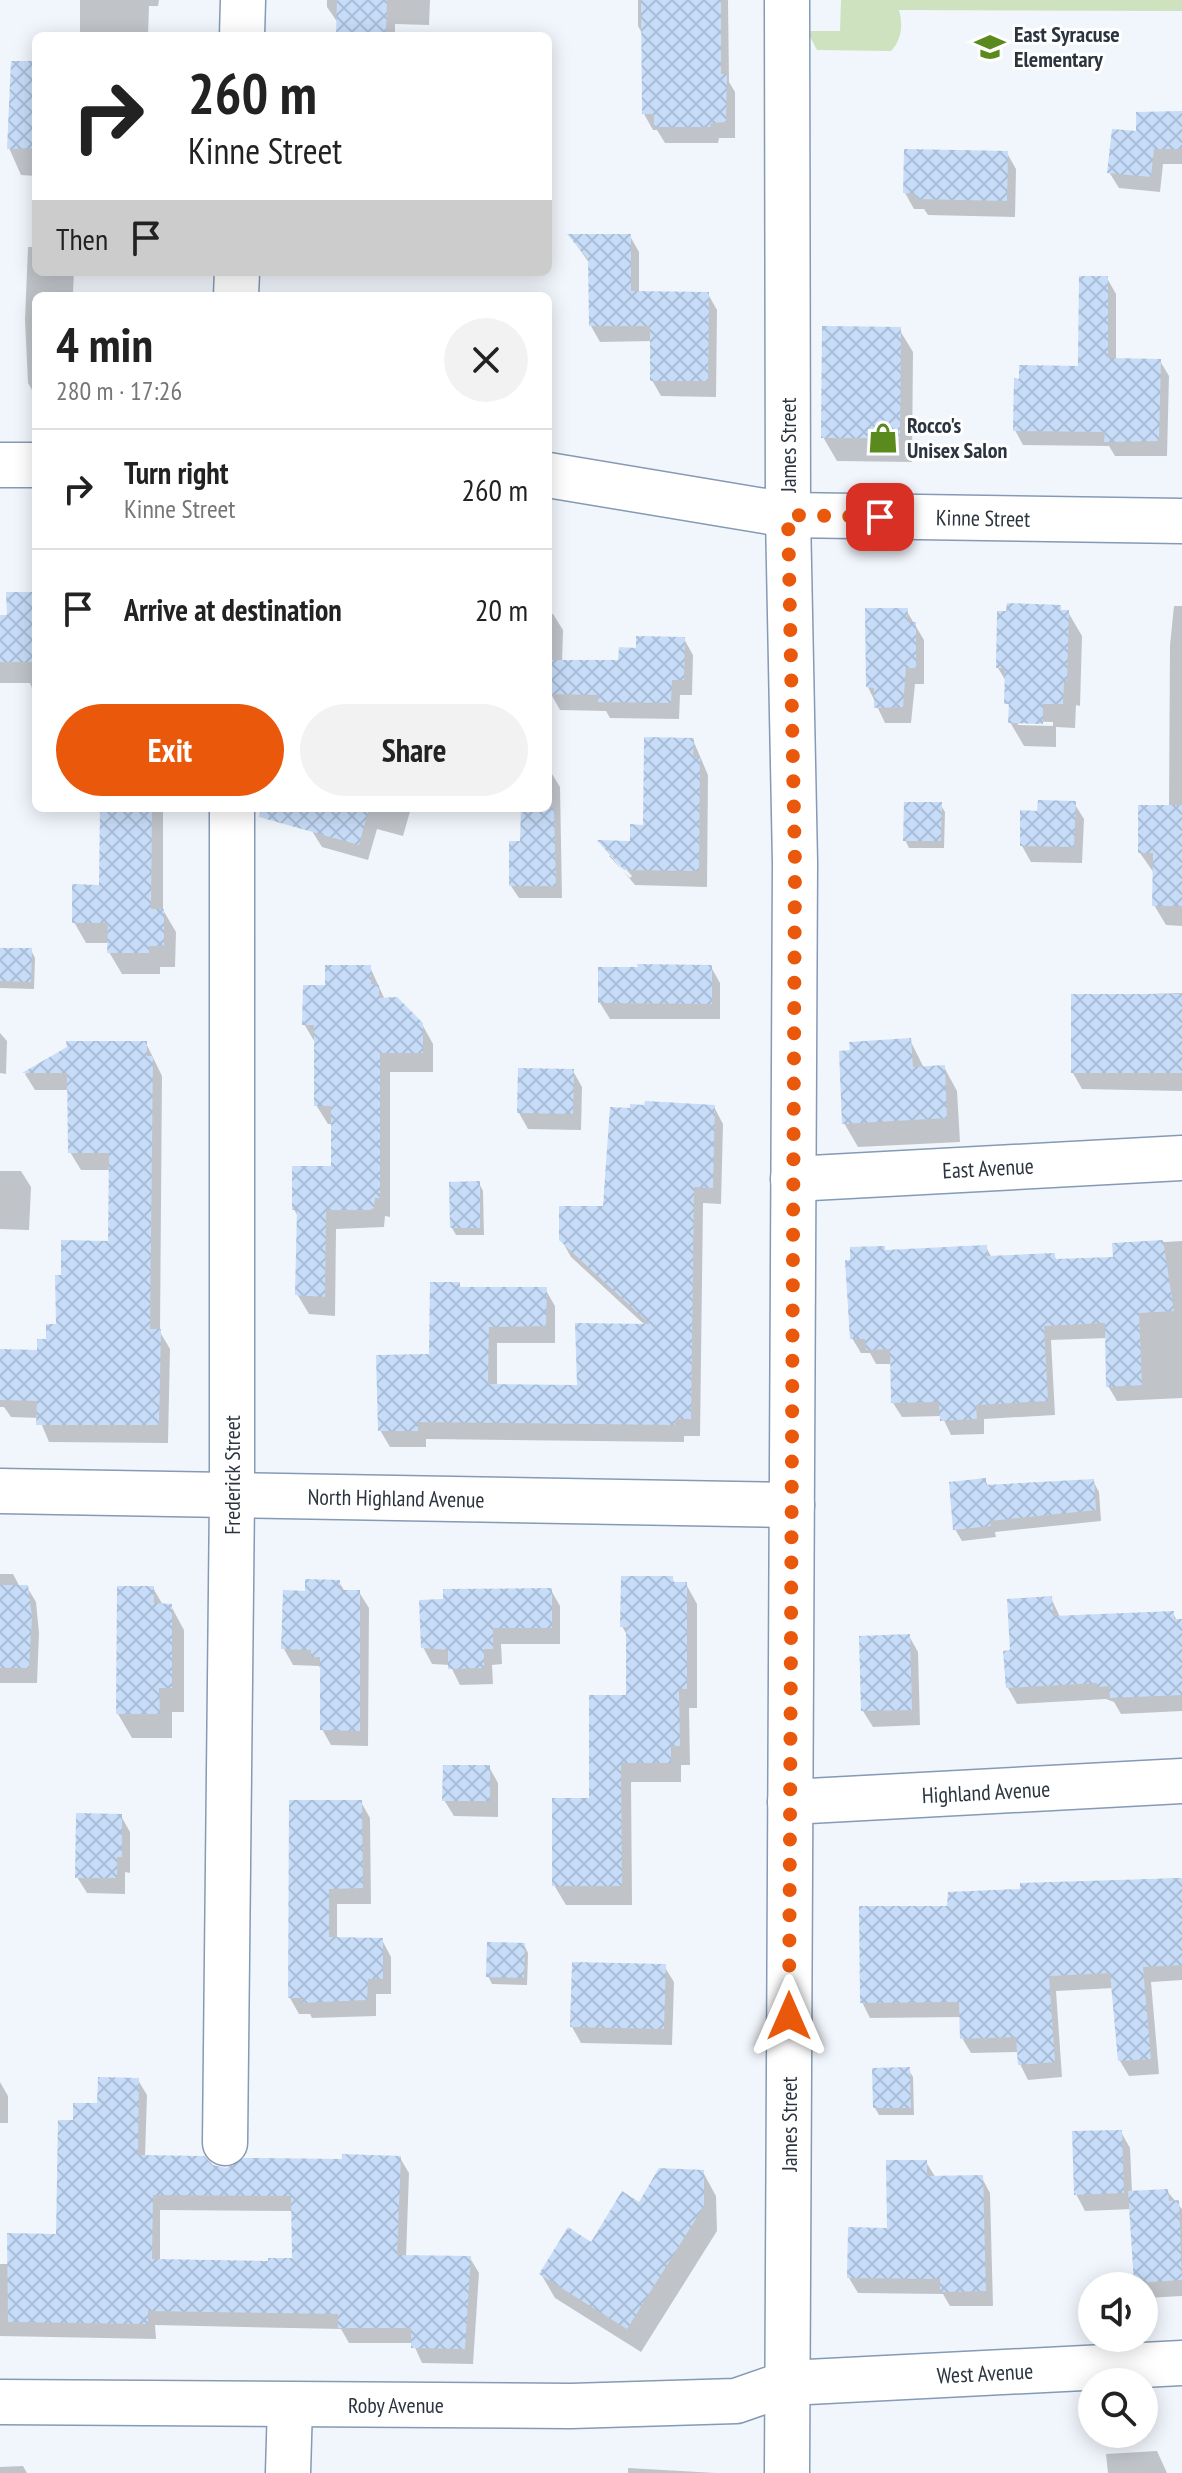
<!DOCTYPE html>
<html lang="en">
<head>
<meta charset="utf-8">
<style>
  :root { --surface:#fff; --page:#f2f2f2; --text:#222; --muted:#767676; --line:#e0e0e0; --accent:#ea580c }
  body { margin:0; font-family:"PT Sans Narrow",sans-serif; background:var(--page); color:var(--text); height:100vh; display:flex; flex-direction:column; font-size:30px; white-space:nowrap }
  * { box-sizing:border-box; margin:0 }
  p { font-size:26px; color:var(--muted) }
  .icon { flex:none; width:44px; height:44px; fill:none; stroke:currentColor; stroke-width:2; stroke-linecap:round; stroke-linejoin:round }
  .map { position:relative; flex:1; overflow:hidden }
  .panel { position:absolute; left:32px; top:292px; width:520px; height:520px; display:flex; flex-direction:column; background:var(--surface); border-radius:12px; box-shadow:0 4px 20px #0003 }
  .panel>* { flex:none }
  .hud { position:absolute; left:32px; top:32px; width:520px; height:244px; border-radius:12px; box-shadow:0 4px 20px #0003; background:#fff; color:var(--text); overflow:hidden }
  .tools { position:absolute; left:1078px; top:2272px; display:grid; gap:16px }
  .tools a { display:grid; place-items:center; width:80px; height:80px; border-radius:50%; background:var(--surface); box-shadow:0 4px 20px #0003; font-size:40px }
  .pin { position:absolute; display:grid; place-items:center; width:68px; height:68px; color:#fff; margin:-34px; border-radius:16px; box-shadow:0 4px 12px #0006 }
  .me { position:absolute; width:88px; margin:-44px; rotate:0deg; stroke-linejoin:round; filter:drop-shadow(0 0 6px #0008) }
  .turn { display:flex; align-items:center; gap:28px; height:168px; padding:0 24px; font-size:36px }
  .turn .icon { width:104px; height:104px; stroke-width:2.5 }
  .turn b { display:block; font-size:56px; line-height:68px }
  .then { display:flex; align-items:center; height:76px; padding:0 24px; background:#0003; gap:16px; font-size:30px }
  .round { display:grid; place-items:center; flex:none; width:84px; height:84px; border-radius:42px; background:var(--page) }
  .headline { display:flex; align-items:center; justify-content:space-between; height:136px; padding:0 24px }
  h1 { font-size:48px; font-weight:800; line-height:60px }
  .cta { display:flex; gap:16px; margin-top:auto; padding:16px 24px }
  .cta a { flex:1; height:92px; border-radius:48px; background:var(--accent); color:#fff; font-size:32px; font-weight:800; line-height:92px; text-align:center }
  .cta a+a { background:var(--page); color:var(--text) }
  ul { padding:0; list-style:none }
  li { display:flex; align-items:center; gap:24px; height:120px; padding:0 24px; border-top:2px solid var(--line) }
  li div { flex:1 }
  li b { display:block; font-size:30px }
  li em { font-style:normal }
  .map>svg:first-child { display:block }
</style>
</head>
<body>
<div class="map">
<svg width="1182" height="2473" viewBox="0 0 1182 2473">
  <defs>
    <pattern id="building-cross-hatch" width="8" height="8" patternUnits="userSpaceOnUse" patternTransform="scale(2)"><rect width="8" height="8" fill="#c6dcf8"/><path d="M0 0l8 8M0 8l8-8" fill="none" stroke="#aabdd6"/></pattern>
  </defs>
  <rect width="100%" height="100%" fill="#f1f6fc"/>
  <path fill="#cee2bf" d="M841,0h341v11l-283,-1c4,14 3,30 -8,41l-74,-1 -10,-19h33z"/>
  <g fill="#0003" fill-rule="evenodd">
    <path d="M80,0h79l-1,6h-9l-1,30h-68z"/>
    <path d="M327,0h103l-1,25 -34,-1v12h-57v-13l-11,-16z"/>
    <path d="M638,0h90l1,82 6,10v46h-16l-1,5h-53l-8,-13h-4l-9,-16 -1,-79 -5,-9z"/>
    <path d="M36,90v86l-15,-1 -12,-27z"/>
    <path d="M1182,113v51h-19l-3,28 -41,-4 -10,-16 29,-39z"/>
    <path d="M1007,153l9,16 -1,48 -87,-2 -4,-6h-10l-9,-16z"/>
    <path d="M570,236h60l9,16v41l69,1 9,16 -1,87 -55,-1 -9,-16v-39l-52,1 -9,-16 -1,-62z"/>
    <path d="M28,247h8v25h38l-1,21 10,3h-47v101l-8,-14 -3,-63z"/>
    <path d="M1107,278l9,16v66l44,1 9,15 -2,80h-52l-6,-10 -86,-1 -8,-15 65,-62z"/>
    <path d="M899,329l14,23 -1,110 -75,-1 -14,-24z"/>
    <path d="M36,595v103l-6,-15h-30v-66h9z"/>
    <path d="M1174,606h8v320l-16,-1 -12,-20v-32l-14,-20 29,-46 1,-162z"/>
    <path d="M1059,607l3,5h6l14,24 -2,70 -4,-1 -1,23 -19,-1v20l-32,-1 -14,-24 -3,-39 -9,-15zM1018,721l35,1v4l-35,-1z"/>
    <path d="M906,610l18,30v44h-9l-4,39h-26l-17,-36z"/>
    <path d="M548,614h5l10,16 -1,32h58l18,-12 46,-11 9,16 -1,40h-12l-1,24 -69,-1 -4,-7 -46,-1 -9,-16z"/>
    <path d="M693,740l15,35 -1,112 -72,-2 -35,-42h32zM609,856h5l18,20 -2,2z"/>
    <path d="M548,774h4l8,13 2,111h-43l-8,-12 11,-43 1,-35h25z"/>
    <path d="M1074,803l10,16 -2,44 -51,-1 -9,-16 17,-33z"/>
    <path d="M940,804l5,8 -1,36h-35l-4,-8z"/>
    <path d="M102,808h61v102l13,22 -1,35h-15v7h-38l-13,-22 1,-9h-24l-12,-21 27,-35z"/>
    <path d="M318,808h93l-8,28 -26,-7 -9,31 -46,-13 -10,-16z"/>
    <path d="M0,950h31l4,8 -1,31 -34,-1z"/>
    <path d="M370,967l15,33 37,24 11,20v28h-43v145l-5,-1 -1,11 -48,2 -1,87 -26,-2 -12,-20 1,-77 -4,-8 39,-41v-44h-5l-12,-19v-61l-12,-20 23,-37z"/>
    <path d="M711,967l9,16v36h-110l-10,-16z"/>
    <path d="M1182,993v98l-100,-2 -9,-16v-77z"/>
    <path d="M0,1033l7,8 -1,33 -6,-1z"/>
    <path d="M910,1040l14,28 20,-1 13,24 3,51 -102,5 -14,-24z"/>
    <path d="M146,1043l16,33 -2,256 10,17 -2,94 -119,-1 -10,-24 -28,-1 -7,-10h-4v-56l39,1 19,-26 5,-49 47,-34v-73h-29l-11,-18 -1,-62h-34l-10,-16 44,-26z"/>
    <path d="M573,1071l9,16 -1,43 -53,-1 -9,-16z"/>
    <path d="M714,1107l9,17 -2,80 -18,-1 -3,233h-16v6l-258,-3v8h-36l-10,-17 51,-74 28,-72 2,5h84l10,17v37h-58v43l82,1 67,-61 -75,-69 -10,-18 44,-31z"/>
    <path d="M0,1171h21l10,16 -2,43 -29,-1z"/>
    <path d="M479,1183l4,8 1,44h-28l-4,-7z"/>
    <path d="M1182,1241v157l-65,3 -9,-15 -1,-48 -56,2 4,75 -71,4v15l-33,1 -9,-19 -40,1 -9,-14 -1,-39h-16l-6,-11h-9l-9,-15 32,-90 2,4 100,-5 6,11 62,-3 3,6 58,-2v-14z"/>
    <path d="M985,1480l4,7 104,-6 6,11 2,29 -106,11 1,5 -34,4 -7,-12z"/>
    <path d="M0,1574h13l7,13h7l9,15 3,31 -2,50h-37z"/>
    <path d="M672,1578l3,6h11l11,20v104h-8l1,57h-9v17h-50l1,123h-66l-12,-20 37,-85 36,-103 1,-60 -6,-11z"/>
    <path d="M339,1582l6,10h14l10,16 -1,138 -37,-1 -9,-16v-57l-3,-6 -26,-1 -9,-16z"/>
    <path d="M153,1588l10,17 8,1 13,24v82h-12v26h-40l-14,-24z"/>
    <path d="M551,1590l9,16v38h-59l1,20 -10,1 1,19 -33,1 -10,-20 -18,-1 -9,-17z"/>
    <path d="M1051,1598l9,19 113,-4 4,8h5v90l-61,3 -7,-12 -8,-3 -89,5 -9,-16 4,-36z"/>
    <path d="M909,1636l9,16 2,73 -47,2 -10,-16z"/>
    <path d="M489,1767l9,16v34l-44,-1 -10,-16z"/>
    <path d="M291,1802h70l9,16 1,86h-34v35l45,1 9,17v37h-15v22l-64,2 -2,-4h-11l-9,-16z"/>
    <path d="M121,1816l9,16v41l-5,-1v22l-38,-1 -10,-16z"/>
    <path d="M1182,1878v102l-31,2 8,92 -30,2 -9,-15 -6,-73 -58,3 6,86 -34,3 -8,-16 -1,-12 -48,1 -9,-15 -1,-21 -91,1 -8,-16 86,-94 74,-17v-6z"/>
    <path d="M524,1945l4,8 -1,32 -35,-1 -4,-8z"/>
    <path d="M664,1966l10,16 -2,63 -91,-2 -9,-16z"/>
    <path d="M908,2069l5,8 1,38h-35l-4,-7z"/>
    <path d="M138,2080l9,15 -2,62 81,13 174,-12 9,15 -3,84 64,1 9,15 -6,91 -51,-1 -9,-20h-64l-8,-14 -186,-4 1,14 -156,-3v-72h8l50,-28 17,-113zM160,2210l133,1 1,49 -24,3 -110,-2z"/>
    <path d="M0,2082l8,14v27h-8z"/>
    <path d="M1121,2132l9,16 2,45 35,-2 15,18v87l-36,2 -2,-12 -8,-4 -4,-73 -47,2 -9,-17z"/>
    <path d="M926,2162l10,16h46l8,15 3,113h-43l-7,-12 -85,-1 -9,-15 40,-48z"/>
    <path d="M703,2172l13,24 1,35 -76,121 -86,-54 -14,-24 50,-30 48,-39z"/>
    <path d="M1157,2451l10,22h-59l-2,-19z"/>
    <path d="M23,2466l4,7h-27v-6z"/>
    <path d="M628,2468l88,5h-88z"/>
  </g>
  <g fill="url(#building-cross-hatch)" fill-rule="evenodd">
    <path d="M337,0h50l-1,36h-50z"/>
    <path d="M641,0h80v74h6l-1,48 -15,1 -1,4h-56v-13h-12z"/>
    <path d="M11,61h25v87l-29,1z"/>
    <path d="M1182,111v38h-28l-3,28 -44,-4 5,-44 24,2v-19z"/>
    <path d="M904,149l104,2 -1,50 -91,-2v-5l-13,-1z"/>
    <path d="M567,234h64v57l78,1 -1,89h-58v-55h-61l-1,-67z"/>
    <path d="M1079,276h29v82l53,1 -2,82 -55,1 1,-10 -92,-1 1,-53 5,1v-14l59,1z"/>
    <path d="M822,326l79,1 -1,111h-79z"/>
    <path d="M6,592h30v70h-36v-47h7z"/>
    <path d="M1007,603l54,2v5h8l-2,72h-3l-1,22h-20v20l-35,-1 1,-19h-5l1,-36h-9l1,-57h9z"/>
    <path d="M865,608h43l-1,14h9v46h-10l-3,39 -29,1v-20l-8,-1z"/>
    <path d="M636,636l49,1 -1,43h-12l-1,23 -73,-1 1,-7 -50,-1 1,-34h68l1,-13 17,1z"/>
    <path d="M644,737l50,1 -1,19h7l-1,114 -75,-1 -27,-30 33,1v-17l13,1z"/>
    <path d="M1038,800l38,1 -2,46 -54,-1v-36l17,1z"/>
    <path d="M904,802h38l-1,39h-38z"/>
    <path d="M1138,805h44v101h-30l1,-53h-15z"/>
    <path d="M100,808h52l-1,101h13v37h-15v7h-42l1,-30h-36v-39l27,1z"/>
    <path d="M261,808h108l-10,37 -100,-28z"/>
    <path d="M521,808h33l2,78h-47v-45h11z"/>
    <path d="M0,948h32l-1,34 -31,-1z"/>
    <path d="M637,964l75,1v39l-114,-1v-36h40z"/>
    <path d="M325,965h46v19l8,1v13l18,-1 26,26v30h-43v145h-5l-1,10 -4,2h-44l-1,87 -30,-2 2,-85h-5v-44h39v-60h-17v-81h-12l1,-40h22z"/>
    <rect x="1071" y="994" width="111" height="79"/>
    <path d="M911,1038l2,29 32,-2 2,53 -105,6 -3,-73 11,-1 -1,-8z"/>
    <path d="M66,1041h81v15h6l-3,273h11l-2,96h-123l1,-24 -37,-1v-51l37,1v-11h9v-15h10l-1,-49h6v-35l47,1 1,-88h-41l-1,-80h-45l45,-26z"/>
    <path d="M518,1068l56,1 -1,45 -56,-1z"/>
    <path d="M645,1101l70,4 -2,83 -19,-1 -3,232h-16v6l-257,-3v9h-40l-2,-76 53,-1 1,-72h30v5h87l-1,39 -57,1 -1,57 89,1 -2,-62 75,1 -91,-84v-34h44l7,-99 20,1v-4l14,1z"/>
    <path d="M480,1181v47h-30l-1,-46z"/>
    <path d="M1163,1240l11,71 -35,2 3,72 -36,2 -1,-64 -61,3 4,75 -72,4 1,14 -37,2 -1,-19 -48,1 -1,-54 -24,1 -1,-11h-15l-5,-79h5v-13l35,-1v4l102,-5v11l68,-3v6l58,-2 -1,-14z"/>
    <path d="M986,1478v7l108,-6 2,31 -106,11 1,5 -38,4 -4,-48z"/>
    <path d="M621,1576h52v6h14v107h-8l1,57h-9v17h-50l1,123h-70v-88h37v-103h37v-68h-6z"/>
    <path d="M305,1579l35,1v10h20v141l-40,-1v-73h-9v-7l-30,-1 2,-59 22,1z"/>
    <path d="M0,1585h28l4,32 -3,51h-29z"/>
    <path d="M117,1586h37v17l18,1v84h-13l1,26h-44z"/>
    <path d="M552,1588v40h-59v21h-9v19l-36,1v-19l-27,-2 -2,-48 24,-1v-10z"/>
    <path d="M1052,1596l1,20 121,-5v8h8v76l-72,3 -1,-12 -12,1v-4l-91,5 -3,-37 7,-1 -3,-51z"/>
    <path d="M910,1634l2,76 -51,1 -2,-75z"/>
    <path d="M443,1765h47v36h-48z"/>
    <path d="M289,1800h73l1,88 -34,1v48l54,1v41h-15l-1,21 -66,3 1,-5h-14z"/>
    <path d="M76,1813l46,1v43h-5v21h-42z"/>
    <path d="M1182,1878v87l-39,2 8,92 -33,2 -8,-88 -61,3 6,86 -37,3 -2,-28 -56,2 -1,-37 -99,1 -1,-97h88l1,-14 72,-3v-6z"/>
    <path d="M487,1942l38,1 -1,35 -38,-1z"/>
    <path d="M572,1962l94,2 -2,65 -94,-2z"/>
    <path d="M910,2067l1,41h-38l-1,-40z"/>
    <path d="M98,2077l41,1 -1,77 66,1 9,9 13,3 18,-10 98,1v-5l59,2 -4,99 74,1 -6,93 -54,-1v-20h-73v-14l-190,-3v13l-140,-2 -1,-89 49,1 2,-114h15v-17h24zM153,2195l138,1 1,62h-24v3l-116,-2z"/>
    <path d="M1122,2130l2,63 -50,2 -2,-64z"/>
    <path d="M886,2160h41v16l56,-1 3,116 -46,1v-13l-93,-1 1,-51 39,1z"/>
    <path d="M659,2168l45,2v36l-77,123 -88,-55 29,-47 23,15 31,-51 17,11z"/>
    <path d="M1168,2189l1,12 10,-1 3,80 -48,3 -6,-92z"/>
  </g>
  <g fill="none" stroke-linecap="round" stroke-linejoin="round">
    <g stroke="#859ab5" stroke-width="47">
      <g id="street">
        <path d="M787,0l1,515"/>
        <path d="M242,36l1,-36"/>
        <path d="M236,296l1,-24"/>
        <path d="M793,1179l389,-21"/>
        <path d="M0,1491l792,14"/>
        <path d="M790,1802l392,-21"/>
        <path d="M225,2143l7,-647v-688"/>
        <path d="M0,2402l571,4 165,-5 52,-18 394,-20"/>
        <path d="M288,2473l2,-68"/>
      </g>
    </g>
    <g stroke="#859ab5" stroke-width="47">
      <g id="secondary">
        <path d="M0,465h36"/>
        <path d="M548,475l240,40 394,6"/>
        <path d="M787,2473l8,-1610 -7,-348"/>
      </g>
    </g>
    <use href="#street" stroke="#fff" stroke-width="44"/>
    <use href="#secondary" stroke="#fff" stroke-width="44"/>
  </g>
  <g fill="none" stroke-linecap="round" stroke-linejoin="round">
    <path stroke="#ea580c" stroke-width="14" stroke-dasharray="0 25.2" d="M789,2016l6,-1153 -7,-348 92,2"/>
  </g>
  <defs>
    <g id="school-bare" transform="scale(2.4)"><path d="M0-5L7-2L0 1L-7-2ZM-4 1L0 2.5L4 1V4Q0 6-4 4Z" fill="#5a8a1e" stroke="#fff" stroke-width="2.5" paint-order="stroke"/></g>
    <g id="shop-bare" transform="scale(2.4)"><path d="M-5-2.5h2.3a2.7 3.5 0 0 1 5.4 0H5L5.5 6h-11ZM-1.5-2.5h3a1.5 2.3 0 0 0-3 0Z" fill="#5a8a1e" stroke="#fff" stroke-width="2.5" paint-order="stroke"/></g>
  </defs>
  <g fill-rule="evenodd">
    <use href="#school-bare" x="990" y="47"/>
    <use href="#shop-bare" x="883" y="438"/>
  </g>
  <g text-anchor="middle" stroke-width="6" stroke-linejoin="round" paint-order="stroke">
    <g font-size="22" font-weight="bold" fill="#2b343f" stroke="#fff" text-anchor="start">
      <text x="1014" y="42">East Syracuse<tspan x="1014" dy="25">Elementary</tspan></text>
      <text x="907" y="433">Rocco's<tspan x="907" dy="25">Unisex Salon</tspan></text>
    </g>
    <g font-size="22" fill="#2b343f" stroke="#fff">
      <text transform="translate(788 445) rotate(-90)" y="8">James Street</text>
      <text transform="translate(983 518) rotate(1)" y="8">Kinne Street</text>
      <text transform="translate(988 1168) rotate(-3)" y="8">East Avenue</text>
      <text transform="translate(232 1475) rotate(-90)" y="8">Frederick Street</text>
      <text transform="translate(396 1498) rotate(1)" y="8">North Highland Avenue</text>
      <text transform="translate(986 1792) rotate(-3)" y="8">Highland Avenue</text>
      <text transform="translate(789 2124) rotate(-90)" y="8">James Street</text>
      <text transform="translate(985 2373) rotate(-3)" y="8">West Avenue</text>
      <text x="396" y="2413">Roby Avenue</text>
    </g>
  </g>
</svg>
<div class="tools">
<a><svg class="icon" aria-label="sound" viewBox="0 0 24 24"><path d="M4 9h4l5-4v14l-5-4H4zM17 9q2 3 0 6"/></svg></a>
<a><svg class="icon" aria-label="search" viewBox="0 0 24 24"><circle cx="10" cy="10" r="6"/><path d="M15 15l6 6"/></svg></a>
</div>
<div class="pin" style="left:880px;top:517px;background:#d93025"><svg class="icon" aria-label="arrive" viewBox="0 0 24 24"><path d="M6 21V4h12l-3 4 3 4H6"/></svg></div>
<svg class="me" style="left:789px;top:2016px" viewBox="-20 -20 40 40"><path d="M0-17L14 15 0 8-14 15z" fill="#ea580c" stroke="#fff" stroke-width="4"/></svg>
<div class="hud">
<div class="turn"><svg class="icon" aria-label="right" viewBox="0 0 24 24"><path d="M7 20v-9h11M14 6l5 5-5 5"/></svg><div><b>260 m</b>Kinne Street</div></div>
<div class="then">Then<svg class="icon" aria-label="arrive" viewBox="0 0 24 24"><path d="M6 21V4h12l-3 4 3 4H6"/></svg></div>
</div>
<section class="panel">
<div class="headline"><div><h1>4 min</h1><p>280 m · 17:26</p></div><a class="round"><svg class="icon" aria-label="close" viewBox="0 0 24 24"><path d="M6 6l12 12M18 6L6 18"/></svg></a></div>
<ul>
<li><svg class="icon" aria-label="right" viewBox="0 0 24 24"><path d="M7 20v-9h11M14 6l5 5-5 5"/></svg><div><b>Turn right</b><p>Kinne Street</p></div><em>260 m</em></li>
<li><svg class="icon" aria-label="arrive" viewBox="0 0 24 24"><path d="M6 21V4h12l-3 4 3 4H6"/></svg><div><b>Arrive at destination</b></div><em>20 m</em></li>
</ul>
<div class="cta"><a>Exit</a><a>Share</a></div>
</section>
</div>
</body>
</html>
